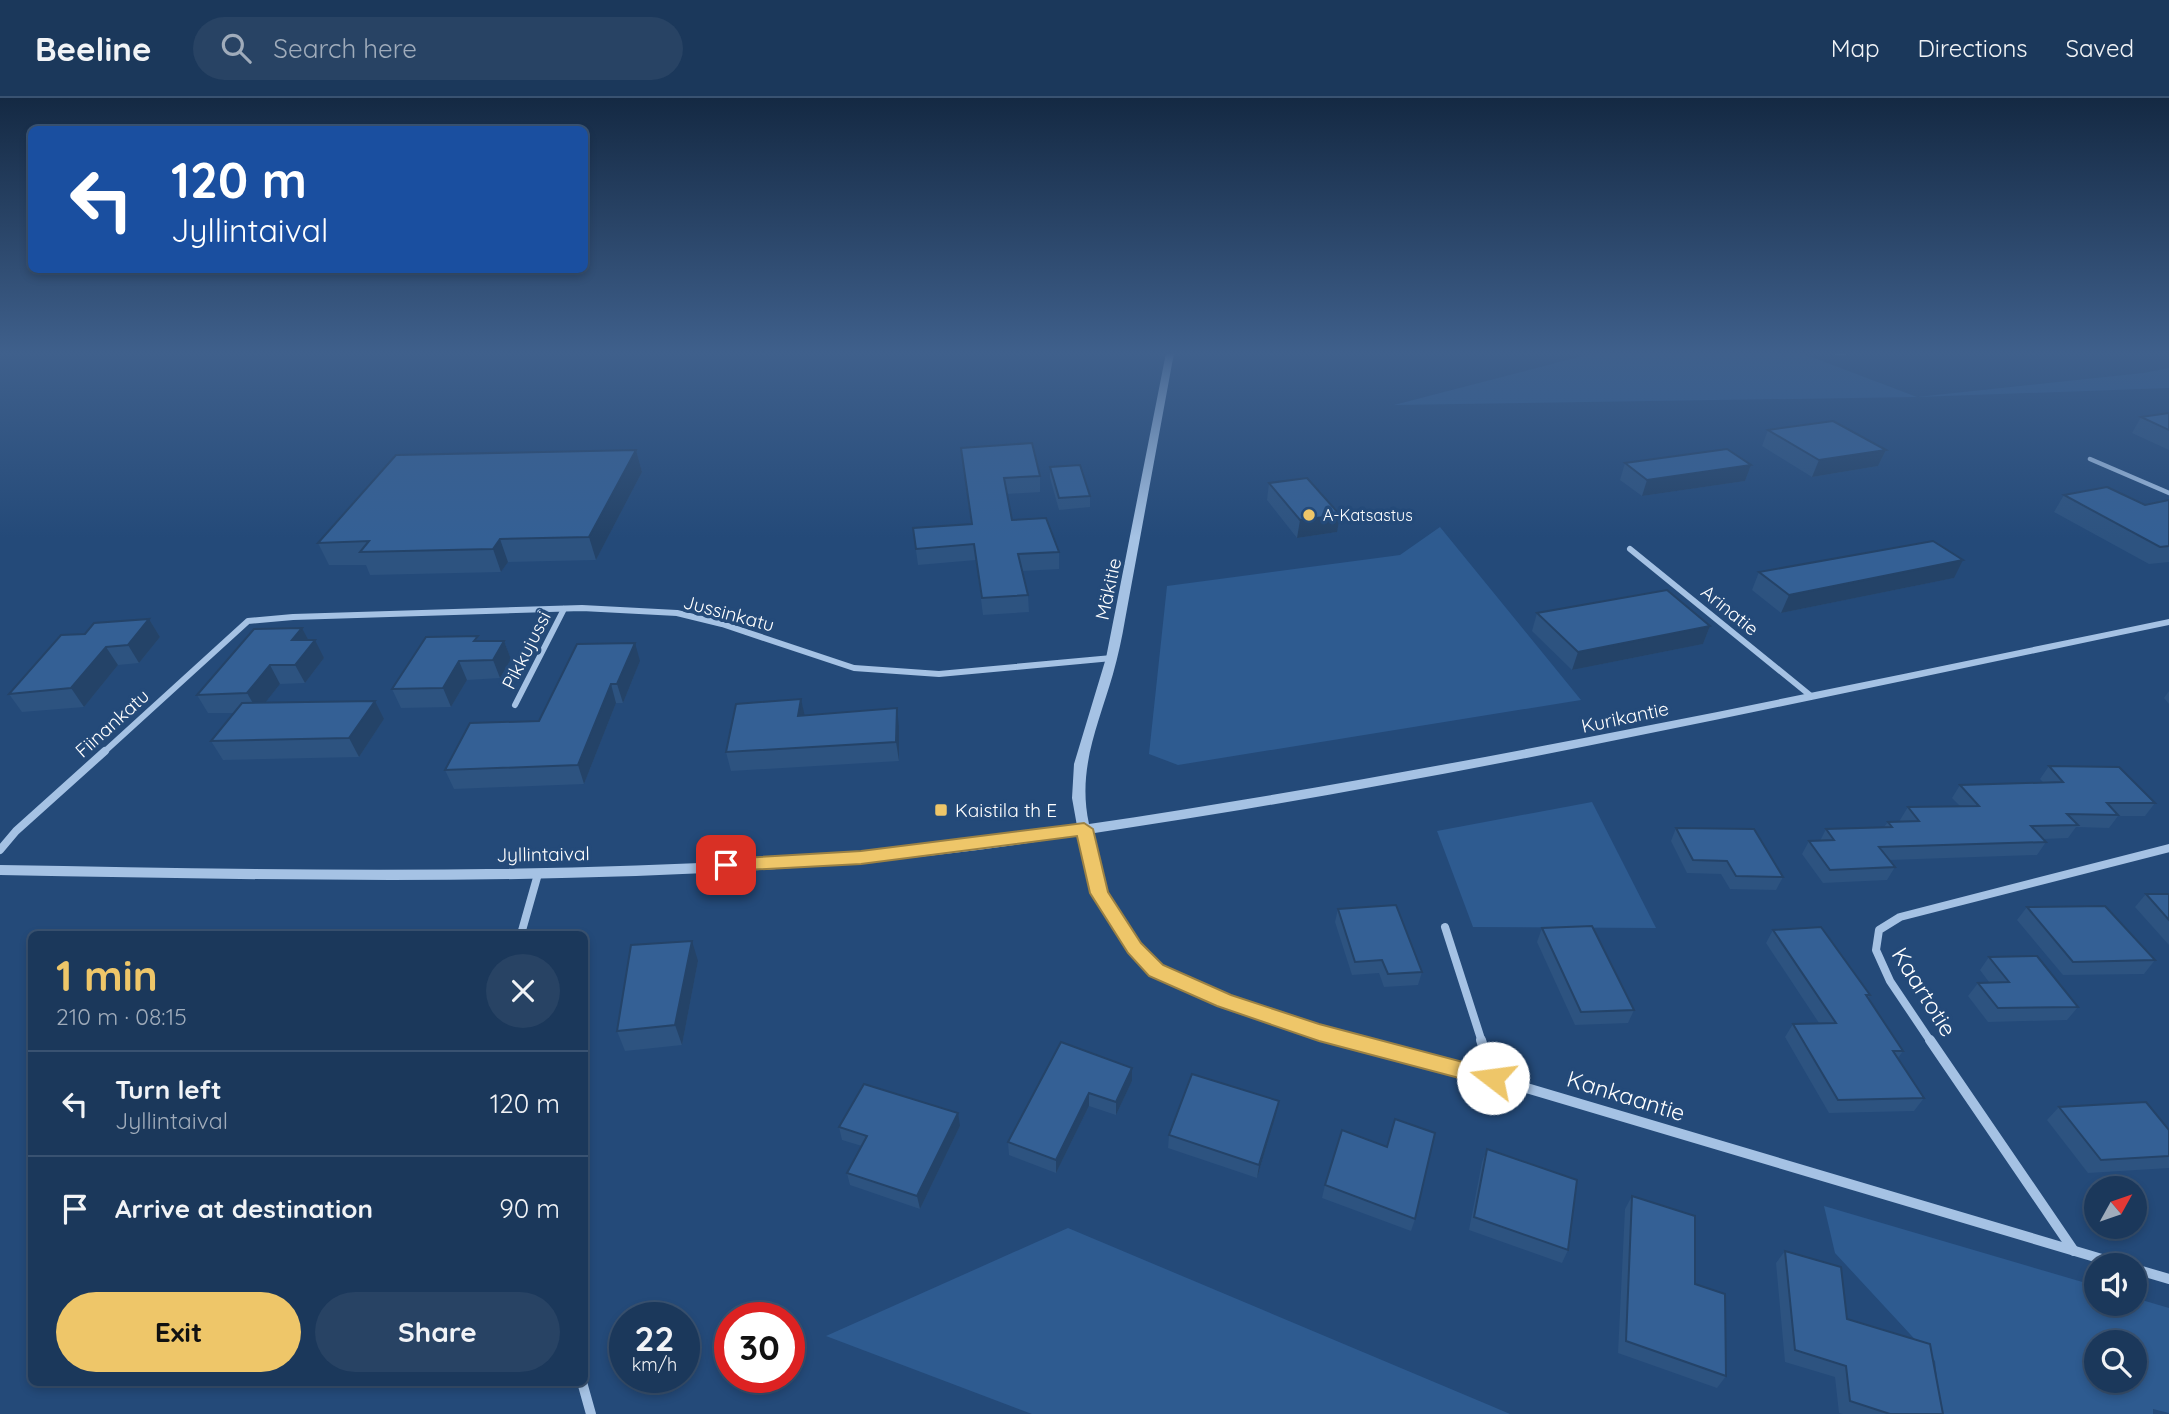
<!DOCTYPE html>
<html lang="en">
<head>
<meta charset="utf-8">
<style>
  :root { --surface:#1b385b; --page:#284364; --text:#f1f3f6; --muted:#a0acbb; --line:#395271; --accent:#eec669 }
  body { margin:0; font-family:Quicksand,sans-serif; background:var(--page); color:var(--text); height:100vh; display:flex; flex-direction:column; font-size:26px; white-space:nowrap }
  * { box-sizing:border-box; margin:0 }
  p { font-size:23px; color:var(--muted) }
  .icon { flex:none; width:38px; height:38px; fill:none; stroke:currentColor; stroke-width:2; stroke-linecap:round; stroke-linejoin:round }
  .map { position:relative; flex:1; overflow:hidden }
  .drawer { position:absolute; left:28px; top:833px; width:560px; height:455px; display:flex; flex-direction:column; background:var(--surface); border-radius:10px; box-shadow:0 4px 10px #0003,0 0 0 2px var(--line) }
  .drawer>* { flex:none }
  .banner { position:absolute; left:28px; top:28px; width:560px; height:147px; border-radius:10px; box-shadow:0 4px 10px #0003,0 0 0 2px var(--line); background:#1a4fa0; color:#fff; overflow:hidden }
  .needle { width:46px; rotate:50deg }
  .buttons { position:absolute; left:2084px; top:1078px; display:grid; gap:14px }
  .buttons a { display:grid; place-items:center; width:63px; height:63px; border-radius:50%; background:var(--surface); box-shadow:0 4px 10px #0003,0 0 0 2px var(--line); font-size:35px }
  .speed { position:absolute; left:609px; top:1204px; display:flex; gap:14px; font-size:35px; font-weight:700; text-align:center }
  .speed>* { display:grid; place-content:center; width:91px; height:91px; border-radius:50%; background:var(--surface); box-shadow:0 4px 10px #0003,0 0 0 2px var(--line); line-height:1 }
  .speed small { font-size:18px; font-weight:400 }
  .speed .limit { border:10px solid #d22; background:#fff; color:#111 }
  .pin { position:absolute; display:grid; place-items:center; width:60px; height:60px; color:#fff; margin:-30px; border-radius:14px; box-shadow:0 4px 10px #0006 }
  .me { position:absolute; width:77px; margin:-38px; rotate:285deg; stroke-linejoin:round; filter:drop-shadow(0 0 5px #0008) }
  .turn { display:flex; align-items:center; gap:24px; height:147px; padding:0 28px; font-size:32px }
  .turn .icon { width:91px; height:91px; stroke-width:2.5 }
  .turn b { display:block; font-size:49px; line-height:60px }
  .round { display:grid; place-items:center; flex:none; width:74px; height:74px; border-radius:37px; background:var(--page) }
  .head { display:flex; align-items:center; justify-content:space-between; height:119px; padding:0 28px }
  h1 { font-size:42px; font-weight:700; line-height:52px; color:var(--accent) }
  .primary-button { display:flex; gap:14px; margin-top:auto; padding:14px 28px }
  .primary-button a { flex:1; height:80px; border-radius:42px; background:var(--accent); color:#111; font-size:28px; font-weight:700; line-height:80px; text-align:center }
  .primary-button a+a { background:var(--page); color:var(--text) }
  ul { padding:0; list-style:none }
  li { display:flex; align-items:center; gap:21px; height:105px; padding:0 28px; border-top:2px solid var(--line) }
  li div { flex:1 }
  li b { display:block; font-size:26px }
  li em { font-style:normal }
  header { display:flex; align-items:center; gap:42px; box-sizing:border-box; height:98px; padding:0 35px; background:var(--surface); border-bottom:2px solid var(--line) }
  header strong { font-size:33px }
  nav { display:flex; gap:38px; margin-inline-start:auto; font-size:24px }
  .search { width:490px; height:63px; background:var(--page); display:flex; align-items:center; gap:18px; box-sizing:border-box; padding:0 24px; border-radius:38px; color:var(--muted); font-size:26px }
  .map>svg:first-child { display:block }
</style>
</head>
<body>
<header>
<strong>Beeline</strong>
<div class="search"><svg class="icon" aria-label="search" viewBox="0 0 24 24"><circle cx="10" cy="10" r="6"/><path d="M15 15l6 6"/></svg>Search here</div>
<nav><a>Map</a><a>Directions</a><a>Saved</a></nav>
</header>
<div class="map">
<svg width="2169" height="1316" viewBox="0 0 2169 1316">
  <rect width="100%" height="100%" fill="#244a79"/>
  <g fill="#2e5b90" fill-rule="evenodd">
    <path d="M1594,255h207l116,44 226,-24 26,-5v20l-252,9 -523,8z"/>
    <path d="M1440,429l141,173 -403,65 -29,-11 18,-168 233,-31z"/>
    <path d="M1592,704l64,126 -183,-1 -36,-96z"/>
    <path d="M1824,1108l272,80v18h39v-6l34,10v105l-16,-4v5h-212l-6,-53 -100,-108zM2096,1244h39v39h-39z"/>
    <path d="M1068,1130l428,180 14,6h-478l-206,-78z"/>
  </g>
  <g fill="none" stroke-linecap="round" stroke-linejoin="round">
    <g stroke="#a5c2e4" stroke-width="4.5">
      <path d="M1837,255h7"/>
      <path d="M2090,361l79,34"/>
    </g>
    <g stroke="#a5c2e4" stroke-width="6">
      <path d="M1630,451l181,147"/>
      <path d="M515,607l49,-96"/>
      <path d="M103,655l145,-132 45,-4 289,-9 95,5 45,11 132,44 85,6 173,-16"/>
    </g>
    <g stroke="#a5c2e4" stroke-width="8">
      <path d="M1084,731l15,64 35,55 22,23 69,30 128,41"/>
      <path d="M0,752l16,-19 89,-80"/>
      <path d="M1445,829l37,115"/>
      <path d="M521,836l17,-60"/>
      <path d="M1931,944l-41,-61 -14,-31 3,-20 21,-13 269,-69"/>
    </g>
    <g stroke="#a5c2e4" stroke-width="10">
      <path d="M1347,942l146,38 629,187"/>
      <path d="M1481,942l12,38"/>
      <path d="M1930,942l144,211"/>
      <path d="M2135,1171l34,10"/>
      <path d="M582,1284l9,32"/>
    </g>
    <path fill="#a5c2e4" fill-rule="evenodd" d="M1166,255h8l-49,267c-3,18 -7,36 -12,54 -15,52 -36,95 -24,150 363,-54 721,-131 1080,-205v6c-309,64 -617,133 -929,185 -126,20 -254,42 -382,53 -285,24 -572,17 -858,12v-10c285,5 571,11 856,-12 74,-6 148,-16 221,-27l-5,-28 2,-34 32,-106z"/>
  </g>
  <g fill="#2d5380">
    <path d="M2169,315v37l-37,-17 9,-16z"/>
    <path d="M1768,332l118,20 -8,16 -66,11 -50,-31z"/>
    <path d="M961,350l79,28v16l-33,2 5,26 47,32v17l-37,2 6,24 1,17 -46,3 -7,-55 -58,5 -5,-37 58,-4z"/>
    <path d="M636,352l6,22 -46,88 -88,2 -7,10 -131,3 -4,-10h-37l-11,-22z"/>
    <path d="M1625,365l126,2 -6,16 -103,15 -22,-16z"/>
    <path d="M1050,369l40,29v11l-31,3 -9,-32z"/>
    <path d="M1269,385l68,49 -40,6 -30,-38z"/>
    <path d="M2064,397l81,10 24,-5v62l-20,2 -95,-52z"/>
    <path d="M1759,474l195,6 -173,35 -29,-23z"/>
    <path d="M1537,515l173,13 -7,18 -131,26 -40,-39z"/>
    <path d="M149,521l11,18 -21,26 -21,2 -34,42 -62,5 -13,-18 76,-60z"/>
    <path d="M302,530l6,12 16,18 -19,25 -25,1 -15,19 119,16 -25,38 -136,3 -12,-19 23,-28h-26l-11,-18z"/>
    <path d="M480,543h24l7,18 -11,19 -33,2 -16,27 -50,1 -9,-19z"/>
    <path d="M640,563l-17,42h-7l-32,81 -130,5 -9,-19 94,-49z"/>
    <path d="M2169,593v13l-5,-6z"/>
    <path d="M801,601l3,17 95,11v34l-168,10 -5,-19z"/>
    <path d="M2049,668l106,37 -10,13h-27l-9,12 -33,-1 -8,11 -25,1 3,3 -9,13 -148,5 6,7 -8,13 -64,3 -21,-29 7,-13h11l6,-12 58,-2 4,-5h13l-1,-2 8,-13 52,-1 -8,-8 8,-13 83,-3 -3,-3z"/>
    <path d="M1676,730l107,49 -7,13 -46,-1 -9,-15 -34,-1 -16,-32z"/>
    <path d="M2146,796h23v51l-34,-38z"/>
    <path d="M2027,809l128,53 -11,14 -81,1 -46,-55z"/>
    <path d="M1338,811l84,63 -4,13 -34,2 -5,-14 -27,2 -17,-53z"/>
    <path d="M1542,830l92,82 -6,13 -53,2 -38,-83z"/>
    <path d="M1773,832l97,65 -2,3 35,53 -5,7 26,40 -10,13 -85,2 -44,-76 8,-13 26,-1 -53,-80z"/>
    <path d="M1989,859l89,50 -11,13 -79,2 -20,-26 10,-13 11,-1 -9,-12z"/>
    <path d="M698,863l-16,84 -57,6 -8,-20z"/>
    <path d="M1061,944l71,39 -16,34 -27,-9 -33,67 -47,-18 -1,-13z"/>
    <path d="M1279,1003l-3,13 -19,64 -89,-30 1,-13z"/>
    <path d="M2059,1009l110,23v38l-81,5 -41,-53z"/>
    <path d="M960,1028l-40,83 -70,-24 -3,-12 15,-27 -20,-6 -3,-13z"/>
    <path d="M1387,1049l28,72 -4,12 -89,-33 3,-13z"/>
    <path d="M1487,1051l81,101 -6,13 -93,-33 13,-68z"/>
    <path d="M1632,1098l63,88 31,92 -9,12 -99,-35 7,-144z"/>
    <path d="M1785,1153l62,68 96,95h-100l-4,-1 -4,-36 -50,-15 -9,-99z"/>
  </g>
  <g fill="#244368">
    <path d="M636,352l6,22 -46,88 -7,-23z"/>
    <path d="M1886,352l-8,16 -66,11 7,-17z"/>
    <path d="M1751,367l-6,16 -103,15 5,-16z"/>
    <path d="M1340,417l-3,17 -40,6 3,-18z"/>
    <path d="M500,441l8,23 -7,10 -8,-23z"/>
    <path d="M1963,462l-9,18 -173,35 8,-18z"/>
    <path d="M149,521l11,18 -21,26 -11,-18z"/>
    <path d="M1710,528l-7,18 -131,26 6,-18z"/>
    <path d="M302,530l9,17 4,-5 9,18 -19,25 -10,-18 -3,-25z"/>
    <path d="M504,543l7,18 -11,19 -7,-18z"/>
    <path d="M635,545l5,18 -17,42 -6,-19z"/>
    <path d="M106,549l12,18 -34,42 -13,-19z"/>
    <path d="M459,563l8,19 -16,27 -8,-19z"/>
    <path d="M270,567l10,19 -22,28 -11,-19z"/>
    <path d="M611,586l5,19 -32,81 -6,-19z"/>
    <path d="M801,601l4,18 -7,-1z"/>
    <path d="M375,603l9,18 -25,38 -10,-19z"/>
    <path d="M897,610l2,19v34l-3,-19z"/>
    <path d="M692,843l6,20 -16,84 -7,-20z"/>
    <path d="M1132,970v13l-16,34v-13z"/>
    <path d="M1089,995v13l-33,67v-13z"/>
    <path d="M1279,1003l-3,13 -19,64 2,-13z"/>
    <path d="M958,1015l2,13 -40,83 -3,-13z"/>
  </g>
  <g fill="#346095" stroke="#244368" stroke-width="2">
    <path d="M2169,315v17l-28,-13z"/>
    <path d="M1833,323l53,29 -67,10 -51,-30z"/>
    <path d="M1032,345l8,33 -36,2 8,42 34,-2 13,34 -41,2 10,41 -46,3 -8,-54 -58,5 -3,-21 59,-4 -11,-76z"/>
    <path d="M1727,351l24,16 -104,15 -22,-17z"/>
    <path d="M636,352l-47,87 -89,2 -7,10 -133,3 9,-11 -51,2 78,-88z"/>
    <path d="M1080,367l10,31 -31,2 -9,-31z"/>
    <path d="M1307,380l33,37 -40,5 -31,-37z"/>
    <path d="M2107,389l38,18 24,-5v46l-9,1 -96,-52z"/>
    <path d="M1933,443l30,19 -174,35 -30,-23z"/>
    <path d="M1667,492l43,36 -132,26 -41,-39z"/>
    <path d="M149,521l-21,26 -22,2 -35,41 -62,6 52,-59 24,-1 9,-11z"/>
    <path d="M302,530l-10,12h23l-20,25h-25l-23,28 -50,2 57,-66z"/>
    <path d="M478,538l-4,5h30l-11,19 -34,1 -16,27 -51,1 34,-52z"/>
    <path d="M635,545l-18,41h-6l-33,81 -133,5 25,-47 69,-2 38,-77z"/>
    <path d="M801,601l-3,17 99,-8 -1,34 -170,10 10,-48z"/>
    <path d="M375,603l-26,37 -138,3 31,-38z"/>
    <path d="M2049,668l70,1 36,36h-48l11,12 -51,-1 11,11 -47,1 15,16 -167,5 16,20 -65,3 -21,-29 25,-1 -8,-11 66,-2 -4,-5 31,-1 -11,-14 71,-1 -19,-21 103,-3z"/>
    <path d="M1676,730l78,1 29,48 -47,-1 -9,-15 -34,-1z"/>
    <path d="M2146,796h23v26z"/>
    <path d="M1396,807l26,67 -34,2 -6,-14 -27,2 -17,-53z"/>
    <path d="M2105,808l50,54 -82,2 -46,-55z"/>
    <path d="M1592,828l42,84 -53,2 -39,-84z"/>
    <path d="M1821,829l49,68h-4l37,56h-10l31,47 -86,2 -45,-76 43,-1 -63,-93z"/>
    <path d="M692,843l-17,84 -58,6 14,-86z"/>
    <path d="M2037,858l41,51 -80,1 -20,-25 31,-1 -20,-25z"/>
    <path d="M1061,944l71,26 -16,34 -27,-9 -33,67 -48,-18z"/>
    <path d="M1192,976l87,27 -20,64 -90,-30z"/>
    <path d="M864,986l94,29 -41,83 -70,-23 20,-37 -28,-9z"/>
    <path d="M2146,1004l23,28v26l-68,4 -42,-53z"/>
    <path d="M1395,1021l40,14 -20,86 -90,-34 17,-55 45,17z"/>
    <path d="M1487,1051l90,31 -9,70 -94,-33z"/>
    <path d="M1632,1098l63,20v68l30,10 1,82 -100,-35z"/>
    <path d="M1785,1153l56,16 6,52 83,25 13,70h-53l-40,-13 -4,-35 -51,-16z"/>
  </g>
  <linearGradient id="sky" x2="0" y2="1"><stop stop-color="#142943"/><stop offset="0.58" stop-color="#3f608c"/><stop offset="1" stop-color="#3f608c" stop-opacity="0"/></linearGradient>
  <rect width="2169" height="440" fill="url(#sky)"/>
  <path fill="#eec669" stroke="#9b8144" stroke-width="2" d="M1084,725l9,6 15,63 33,51 22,22 68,30 88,29 182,48 3,6 -3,7 -8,2 -174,-46 -102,-35 -68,-30 -21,-23 -38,-60 -13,-57 -216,28 -135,7 -6,-1 -3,-5 3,-4 6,-2 135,-8z"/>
  <g fill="#eec669" stroke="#244a79" stroke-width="2.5">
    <circle cx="1309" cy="417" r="7"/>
    <rect x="934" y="705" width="14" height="14" rx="3.5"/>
  </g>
  <g text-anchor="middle" stroke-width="7" stroke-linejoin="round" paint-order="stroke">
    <g font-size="16" fill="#fff" stroke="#244a79" text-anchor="start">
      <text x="1323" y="423">A-Katsastus</text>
    </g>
    <g font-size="19" fill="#fff" stroke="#244a79">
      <text transform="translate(1108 491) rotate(-78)" y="7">Mäkitie</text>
      <text transform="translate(1730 512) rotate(39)" y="7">Arinatie</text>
      <text transform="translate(729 515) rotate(15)" y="7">Jussinkatu</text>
      <text transform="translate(526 552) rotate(-63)" y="7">Pikkujussi</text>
      <text transform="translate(1625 619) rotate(-12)" y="7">Kurikantie</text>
      <text transform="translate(112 625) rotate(-42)" y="7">Fiinankatu</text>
      <text transform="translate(543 756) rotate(-1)" y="7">Jyllintaival</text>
    </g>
    <g font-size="19" fill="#fff" stroke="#244a79" text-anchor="start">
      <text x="955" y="719">Kaistila th E</text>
    </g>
    <g font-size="23" fill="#fff" stroke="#244a79">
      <text transform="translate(1924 894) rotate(58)" y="8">Kaartotie</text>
      <text transform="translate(1626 998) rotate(17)" y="8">Kankaantie</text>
    </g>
  </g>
</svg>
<div class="buttons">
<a><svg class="needle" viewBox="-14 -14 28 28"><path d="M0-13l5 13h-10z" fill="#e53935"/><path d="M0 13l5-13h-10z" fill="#a0acbb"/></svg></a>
<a><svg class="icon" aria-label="sound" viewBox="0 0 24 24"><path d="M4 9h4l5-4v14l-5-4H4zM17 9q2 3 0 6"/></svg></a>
<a><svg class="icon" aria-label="search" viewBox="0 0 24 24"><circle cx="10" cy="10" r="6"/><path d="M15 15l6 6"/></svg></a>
</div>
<div class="speed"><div>22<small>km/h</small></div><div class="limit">30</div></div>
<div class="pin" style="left:726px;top:767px;background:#d93025"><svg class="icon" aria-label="arrive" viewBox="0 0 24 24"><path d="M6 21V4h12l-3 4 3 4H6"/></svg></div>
<svg class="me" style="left:1493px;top:980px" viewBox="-20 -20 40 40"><circle r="19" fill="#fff"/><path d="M0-13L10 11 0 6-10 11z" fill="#eec669"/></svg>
<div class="banner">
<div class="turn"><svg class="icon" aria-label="left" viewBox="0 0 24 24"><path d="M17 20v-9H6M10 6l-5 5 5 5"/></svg><div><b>120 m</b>Jyllintaival</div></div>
</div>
<section class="drawer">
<div class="head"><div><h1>1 min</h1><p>210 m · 08:15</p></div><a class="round"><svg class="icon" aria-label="close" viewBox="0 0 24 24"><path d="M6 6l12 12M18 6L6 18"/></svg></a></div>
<ul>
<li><svg class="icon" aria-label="left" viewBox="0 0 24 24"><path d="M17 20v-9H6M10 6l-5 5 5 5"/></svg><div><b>Turn left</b><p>Jyllintaival</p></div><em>120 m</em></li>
<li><svg class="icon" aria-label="arrive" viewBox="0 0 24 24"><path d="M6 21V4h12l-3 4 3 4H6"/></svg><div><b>Arrive at destination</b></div><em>90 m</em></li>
</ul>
<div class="primary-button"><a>Exit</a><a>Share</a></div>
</section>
</div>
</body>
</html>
